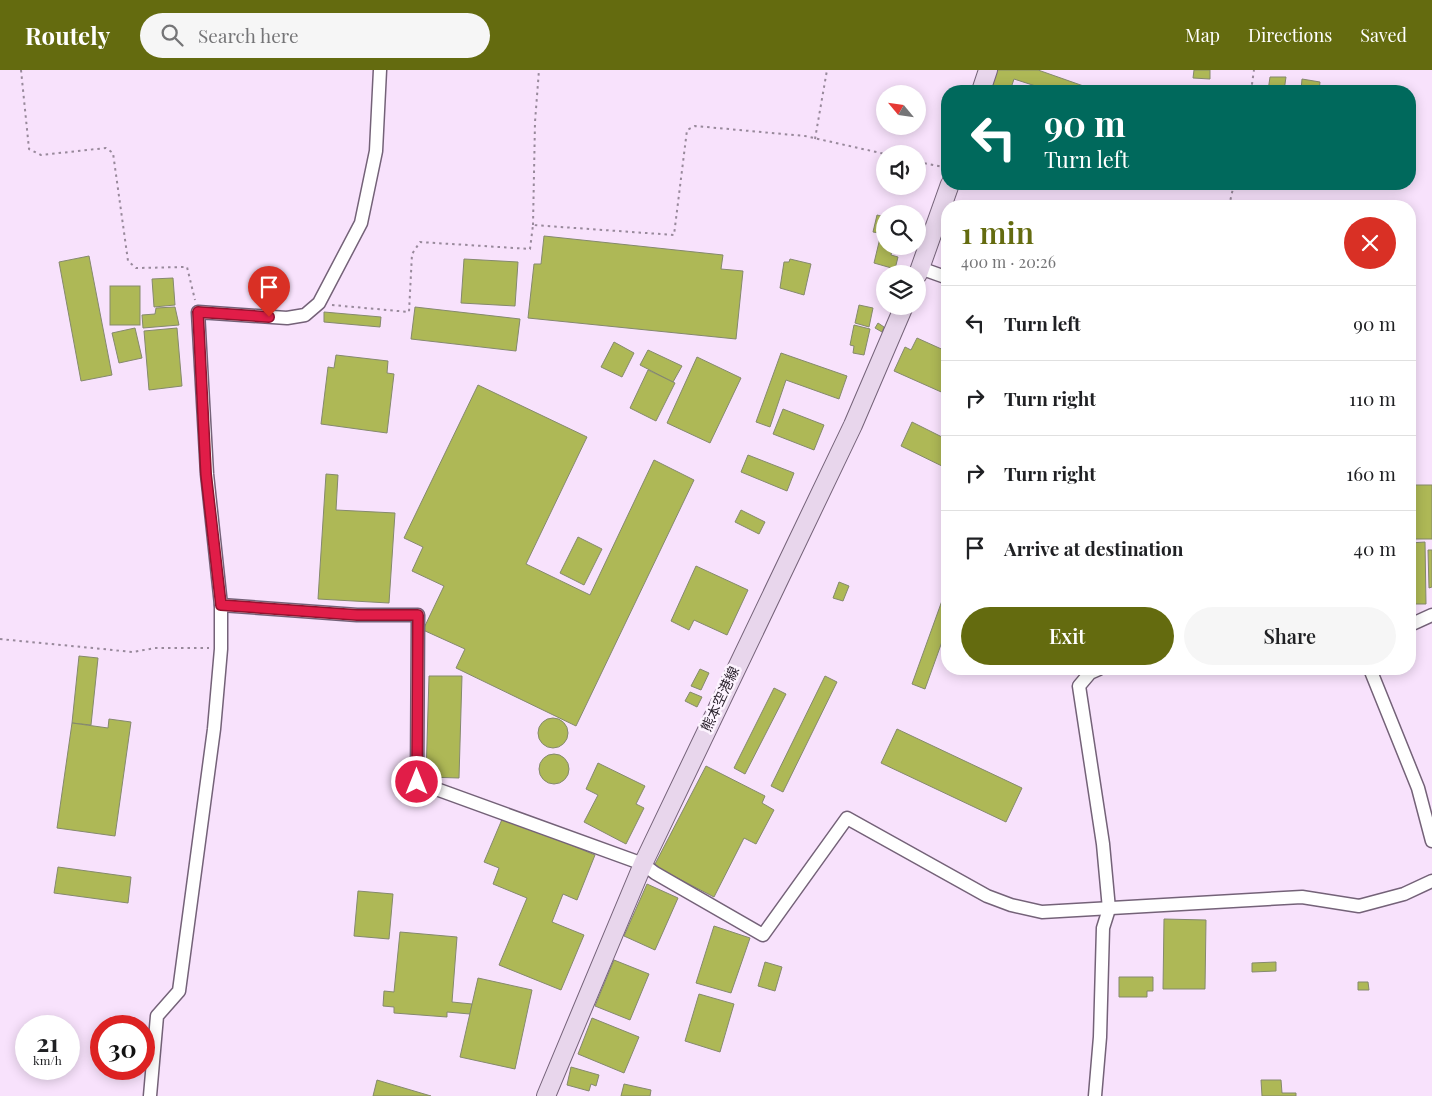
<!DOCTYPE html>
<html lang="en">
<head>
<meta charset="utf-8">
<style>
  :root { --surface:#fff; --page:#f6f6f6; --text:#202124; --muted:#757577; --line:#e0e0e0; --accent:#646b0f }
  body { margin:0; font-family:"Playfair Display","Noto Sans JP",serif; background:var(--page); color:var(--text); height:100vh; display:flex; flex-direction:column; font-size:19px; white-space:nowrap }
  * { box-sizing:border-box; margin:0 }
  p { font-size:16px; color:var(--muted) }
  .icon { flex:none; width:28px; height:28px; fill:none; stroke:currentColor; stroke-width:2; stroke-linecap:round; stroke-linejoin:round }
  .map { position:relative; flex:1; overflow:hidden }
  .details { position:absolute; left:941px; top:130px; width:475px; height:475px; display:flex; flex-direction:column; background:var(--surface); border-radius:20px; box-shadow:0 2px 12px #0003 }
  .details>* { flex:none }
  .banner { position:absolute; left:941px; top:15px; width:475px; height:105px; border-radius:20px; box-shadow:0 2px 12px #0003; background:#00695c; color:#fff; overflow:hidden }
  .needle { width:32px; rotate:299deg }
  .buttons { position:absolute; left:876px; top:15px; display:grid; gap:10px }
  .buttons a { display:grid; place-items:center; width:50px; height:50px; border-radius:50%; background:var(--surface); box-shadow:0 2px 12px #0003; font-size:25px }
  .speed { position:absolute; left:15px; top:945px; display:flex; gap:10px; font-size:25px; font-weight:700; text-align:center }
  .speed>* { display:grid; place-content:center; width:65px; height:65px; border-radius:50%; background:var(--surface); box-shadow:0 2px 12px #0003; line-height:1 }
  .speed small { font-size:12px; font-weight:400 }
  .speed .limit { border:8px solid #d22; background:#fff; color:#111 }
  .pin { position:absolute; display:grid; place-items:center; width:42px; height:42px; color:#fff; margin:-51px -21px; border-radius:50% 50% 50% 0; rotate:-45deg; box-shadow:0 0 5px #0007 }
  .pin .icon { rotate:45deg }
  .me { position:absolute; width:55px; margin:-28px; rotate:0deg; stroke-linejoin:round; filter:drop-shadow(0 0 4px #0008) }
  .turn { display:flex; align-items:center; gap:18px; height:105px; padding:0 20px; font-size:22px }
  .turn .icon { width:65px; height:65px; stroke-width:2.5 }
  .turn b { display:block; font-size:35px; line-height:42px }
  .round { display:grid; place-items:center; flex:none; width:52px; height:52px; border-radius:26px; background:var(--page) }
  .headline { display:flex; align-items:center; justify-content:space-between; height:85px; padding:0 20px }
  h1 { font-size:30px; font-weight:600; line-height:38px; color:var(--accent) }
  .button { display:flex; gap:10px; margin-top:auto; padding:10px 20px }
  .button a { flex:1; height:58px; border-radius:30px; background:var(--accent); color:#fff; font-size:20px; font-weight:600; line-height:58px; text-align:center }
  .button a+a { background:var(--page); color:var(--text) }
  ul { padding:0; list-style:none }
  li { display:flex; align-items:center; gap:15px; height:75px; padding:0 20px; border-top:1px solid var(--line) }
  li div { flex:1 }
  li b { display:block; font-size:19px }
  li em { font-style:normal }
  header { display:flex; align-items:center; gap:30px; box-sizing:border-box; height:70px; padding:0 25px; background:var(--accent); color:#fff }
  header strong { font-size:24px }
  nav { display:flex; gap:28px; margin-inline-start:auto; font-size:18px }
  .search { width:350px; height:45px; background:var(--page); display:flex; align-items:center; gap:12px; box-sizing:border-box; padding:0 18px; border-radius:28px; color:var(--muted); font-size:19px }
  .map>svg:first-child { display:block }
</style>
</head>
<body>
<header>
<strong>Routely</strong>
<div class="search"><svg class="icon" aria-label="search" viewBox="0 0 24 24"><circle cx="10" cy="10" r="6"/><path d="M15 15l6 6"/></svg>Search here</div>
<nav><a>Map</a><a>Directions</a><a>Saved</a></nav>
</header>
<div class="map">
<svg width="1432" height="1026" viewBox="0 0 1432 1026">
  <rect width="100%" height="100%" fill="#f8e2fc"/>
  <g fill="#aeb856" stroke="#85896d">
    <path d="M994,0h44l54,19 -41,2 -37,-12 -4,12h-24z"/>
    <path d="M1194,0h16v9l-17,-1z"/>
    <path d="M1270,7h16l-2,14h-16z"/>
    <path d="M1302,9l18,3 -1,9h-18z"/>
    <path d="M1285,16l13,1v4h-14z"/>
    <path d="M877,145l8,2v17l-12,-2z"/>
    <path d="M544,166l179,19 -2,14 22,2 -7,68 -208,-21 6,-54h7z"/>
    <path d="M880,168l5,2v6h8l-2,9 7,2 -3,12 -21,-6z"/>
    <path d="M89,186l23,119 -31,6 -22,-119z"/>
    <path d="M464,189l54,3 -3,44 -54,-3z"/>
    <path d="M790,189l21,5 -7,31 -24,-7 4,-26h5z"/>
    <path d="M173,208l2,27 -21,2 -2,-28z"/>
    <rect x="110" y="216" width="30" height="39"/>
    <path d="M859,235l14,3 -4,19 -14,-4z"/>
    <path d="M175,237l4,18 -36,3 -1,-13 13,-1 1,-6z"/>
    <path d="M415,237l105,12 -4,32 -105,-12z"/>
    <path d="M324,242l57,5 -1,10 -56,-5z"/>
    <path d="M878,253l6,4 -2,5 -7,-4z"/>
    <path d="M854,255l16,4 -6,26 -11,-2 1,-7 -4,-1z"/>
    <path d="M135,258l7,30 -23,5 -7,-30z"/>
    <path d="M177,258l5,58 -33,4 -5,-59z"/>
    <path d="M917,268l31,14v43l-54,-24 11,-24 6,3z"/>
    <path d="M614,272l20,11 -12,24 -21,-10z"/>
    <path d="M648,280l34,16 -9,16 -33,-17z"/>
    <path d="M781,283l66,23 -8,23 -53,-19 -16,47 -14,-5z"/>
    <path d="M336,285l52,6 -1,12 7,1 -7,59 -66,-9 7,-57 6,1z"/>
    <path d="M697,287l44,21 -31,65 -43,-20z"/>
    <path d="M648,300l27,13 -19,38 -26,-13z"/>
    <path d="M478,315l109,52 -61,127 64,31 64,-135 40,20 -118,246 -120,-58 9,-19 -42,-19 21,-44 -32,-15 11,-24 -19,-9z"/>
    <path d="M783,339l41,16 -10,25 -41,-16z"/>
    <path d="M912,352l36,18 -2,28 -45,-22z"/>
    <path d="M748,385l46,18 -7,18 -46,-19z"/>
    <path d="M326,404l12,1 -2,35 59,3 -6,90 -71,-4z"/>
    <rect x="1410" y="415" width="22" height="54"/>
    <path d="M741,440l24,12 -6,12 -24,-12z"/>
    <path d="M578,467l24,12 -18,36 -24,-12z"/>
    <path d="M1425,472l1,62h-16v-61z"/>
    <path d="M1428,480h4v37l-3,1z"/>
    <path d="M696,496l52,24 -21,45 -33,-15 -5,10 -18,-9z"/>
    <path d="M839,512l10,4 -6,15 -10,-3z"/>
    <path d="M948,514v41l-23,64 -13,-5z"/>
    <path d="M79,586l19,2 -7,67 -19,-2z"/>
    <path d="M700,599l9,4 -8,17 -10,-4z"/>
    <path d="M429,606h33l-3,102 -33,-1z"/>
    <path d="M825,606l12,6 -54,110 -12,-6z"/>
    <path d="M774,618l12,6 -41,80 -11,-6z"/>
    <path d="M690,622l12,5 -5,10 -12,-6z"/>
    <circle cx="553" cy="663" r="15"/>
    <path d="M109,649l22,3 -16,114 -58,-8 15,-105 36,5z"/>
    <path d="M897,659l125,59 -16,34 -125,-59z"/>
    <circle cx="554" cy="699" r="15"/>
    <path d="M598,693l47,23 -9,18 8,4 -18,36 -42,-22 14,-27 -12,-6z"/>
    <path d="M706,696l59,30 -3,7 12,7 -18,34 -12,-6 -30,59 -60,-31z"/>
    <path d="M503,747l92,38 -18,45 -14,-6 -11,28 32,13 -23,55 -62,-25 28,-67 -34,-14 6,-16 -15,-6z"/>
    <path d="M58,797l73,10 -3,26 -74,-10z"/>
    <path d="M647,814l31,14 -23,52 -31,-14z"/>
    <path d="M358,821l35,3 -4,45 -35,-3z"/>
    <path d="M1164,849l42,1 -1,69h-42z"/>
    <path d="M714,856l36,12 -19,55 -35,-10z"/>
    <path d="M400,862l57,5 -5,65 20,2 -2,10 -23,-2v5l-53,-4v-6l-11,-1 1,-15 10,1z"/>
    <path d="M614,890l35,14 -19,46 -35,-14z"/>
    <path d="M765,892l17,5 -7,24 -17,-5z"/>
    <path d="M1276,892v9l-24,1v-9z"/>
    <path d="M1119,907h34v14h-6v6h-28z"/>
    <path d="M478,908l54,12 -17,79 -55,-12z"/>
    <path d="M1358,912h10l1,8h-11z"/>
    <path d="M699,924l35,10 -14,48 -35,-11z"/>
    <path d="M592,948l47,19 -15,36 -46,-19z"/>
    <path d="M571,997l28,8 -3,11 -5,-2 -2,7 -22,-6z"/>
    <path d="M377,1010l54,16h-58z"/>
    <path d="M1261,1010h20l1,13h14v3h-34z"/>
    <path d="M624,1014l27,6 -1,6h-29z"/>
  </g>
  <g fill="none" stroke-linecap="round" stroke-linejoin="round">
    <g stroke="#746278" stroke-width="15">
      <g id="minor">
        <path d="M920,198l28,10"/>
        <path d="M221,535l136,10h61l-1,167 226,82 12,9 108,62 84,-117 140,78 24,9 31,7 260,-15 57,9 45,-12 28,-13"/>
        <path d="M1410,555l22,-10"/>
        <path d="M1370,599l48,119 14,53"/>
        <path d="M150,1026l7,-80 22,-25 35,-262 7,-80v-44l-14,-131 -9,-162 89,6 18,-3 14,-12 42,-80 15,-72 4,-81"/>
        <path d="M1095,1026l5,-59 3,-109 6,-19 -6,-65 -24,-158 11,-13 9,-4"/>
      </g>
    </g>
    <g stroke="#746278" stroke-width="20">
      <g id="secondary">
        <path d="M981,21l7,-21"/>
        <path d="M918,204l32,-90"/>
        <path d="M546,1026l97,-232 210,-439 51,-119"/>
      </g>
    </g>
    <g stroke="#98899b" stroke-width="2" stroke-dasharray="2.5 4" stroke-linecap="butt">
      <path d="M21,0l8,79 12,6 65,-7 7,5 15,108 8,7 51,-1 8,33"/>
      <path d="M1251,21l3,-21"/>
      <path d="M815,69l12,-69"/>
      <path d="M918,92l30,6"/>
      <path d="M1229,136l5,-22"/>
      <path d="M533,155l2,-103 4,-52"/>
      <path d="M332,235l77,7 3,-58 8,-12 110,7 3,-24 141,10 13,-105 8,-4 110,10 80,18"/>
      <path d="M0,569l133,13 22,-4h54"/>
    </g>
    <use href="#minor" stroke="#fff" stroke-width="12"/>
    <use href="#secondary" stroke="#e8d6ec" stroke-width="18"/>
  </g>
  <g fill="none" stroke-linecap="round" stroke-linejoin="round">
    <g stroke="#92132f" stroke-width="12">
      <path id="route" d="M269,247l-71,-5 8,162 15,131 136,10h61l-1,167"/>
    </g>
    <use href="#route" stroke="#e11d48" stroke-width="9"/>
  </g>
  <g text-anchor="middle" stroke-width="5" stroke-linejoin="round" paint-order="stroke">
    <g font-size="14" fill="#2b232d" stroke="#fdf4ff">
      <text transform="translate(720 629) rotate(-65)" y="5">熊本空港線</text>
    </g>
  </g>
</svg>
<div class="buttons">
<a><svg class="needle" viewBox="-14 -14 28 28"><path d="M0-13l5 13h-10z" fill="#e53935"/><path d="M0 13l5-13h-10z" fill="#757577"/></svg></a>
<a><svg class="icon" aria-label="sound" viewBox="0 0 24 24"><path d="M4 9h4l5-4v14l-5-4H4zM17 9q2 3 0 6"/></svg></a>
<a><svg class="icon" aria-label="search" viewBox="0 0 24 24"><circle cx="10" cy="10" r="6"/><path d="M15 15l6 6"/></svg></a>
<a><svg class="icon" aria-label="layers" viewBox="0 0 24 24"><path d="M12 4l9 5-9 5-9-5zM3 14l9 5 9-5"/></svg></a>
</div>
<div class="speed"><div>21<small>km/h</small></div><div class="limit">30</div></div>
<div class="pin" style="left:269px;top:247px;background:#d93025"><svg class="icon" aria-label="arrive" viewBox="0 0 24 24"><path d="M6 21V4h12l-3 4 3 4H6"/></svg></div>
<svg class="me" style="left:417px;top:712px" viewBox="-20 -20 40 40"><circle r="17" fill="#e11d48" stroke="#fff" stroke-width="3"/><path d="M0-11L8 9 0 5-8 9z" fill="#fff"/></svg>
<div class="banner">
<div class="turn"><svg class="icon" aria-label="left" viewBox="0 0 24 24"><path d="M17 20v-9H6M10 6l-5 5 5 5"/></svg><div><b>90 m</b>Turn left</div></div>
</div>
<section class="details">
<div class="headline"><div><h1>1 min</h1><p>400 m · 20:26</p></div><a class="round" style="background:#d93025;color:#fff"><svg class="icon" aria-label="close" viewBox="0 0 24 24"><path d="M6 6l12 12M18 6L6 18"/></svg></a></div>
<ul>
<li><svg class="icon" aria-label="left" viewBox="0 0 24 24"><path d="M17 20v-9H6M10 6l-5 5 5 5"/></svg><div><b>Turn left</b></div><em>90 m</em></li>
<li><svg class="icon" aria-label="right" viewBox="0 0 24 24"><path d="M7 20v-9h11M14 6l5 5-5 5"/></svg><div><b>Turn right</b></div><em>110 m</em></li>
<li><svg class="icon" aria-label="right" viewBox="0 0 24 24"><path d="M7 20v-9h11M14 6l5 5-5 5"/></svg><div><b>Turn right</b></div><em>160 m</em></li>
<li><svg class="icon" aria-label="arrive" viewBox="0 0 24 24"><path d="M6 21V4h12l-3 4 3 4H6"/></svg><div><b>Arrive at destination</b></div><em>40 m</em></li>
</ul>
<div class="button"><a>Exit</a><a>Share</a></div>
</section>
</div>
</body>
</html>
